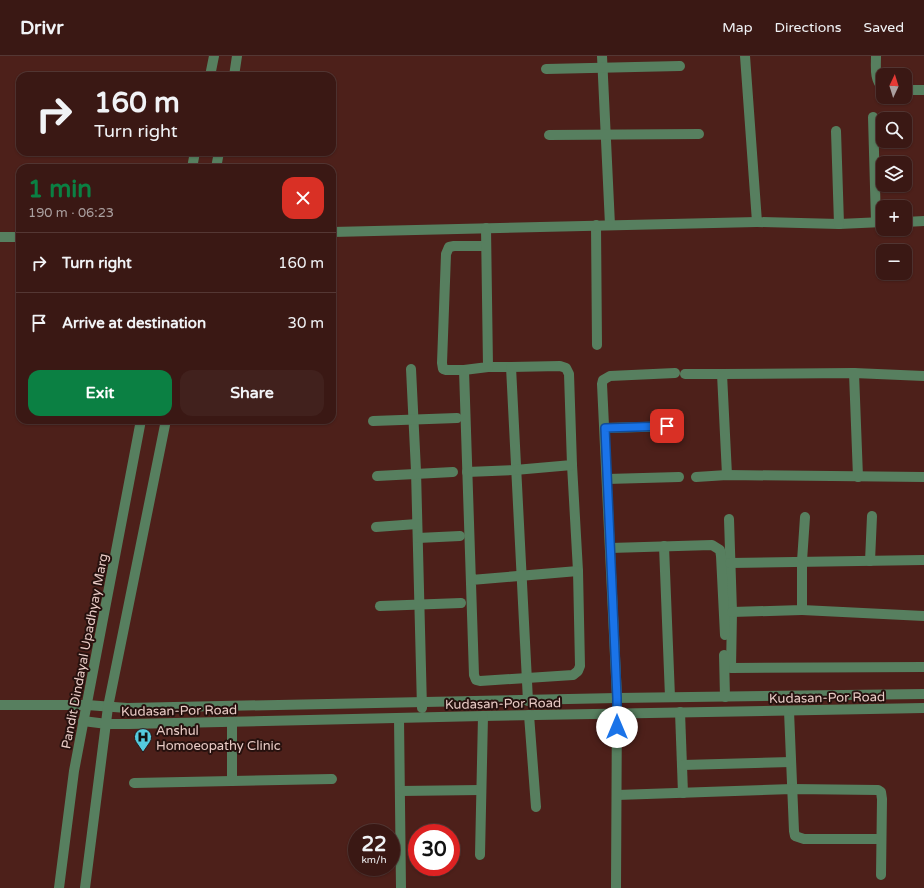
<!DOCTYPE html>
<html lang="en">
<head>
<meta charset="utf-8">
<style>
  :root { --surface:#3a1814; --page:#41211d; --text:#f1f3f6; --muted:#aba0a0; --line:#543734; --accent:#0b8043 }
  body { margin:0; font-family:"Varela Round",sans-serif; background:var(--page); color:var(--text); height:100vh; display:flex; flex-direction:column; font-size:15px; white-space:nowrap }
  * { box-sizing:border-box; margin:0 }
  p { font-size:13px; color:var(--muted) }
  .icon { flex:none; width:22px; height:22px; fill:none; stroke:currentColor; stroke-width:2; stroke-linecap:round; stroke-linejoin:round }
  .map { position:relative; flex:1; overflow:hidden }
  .sheet { position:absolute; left:16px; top:108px; width:320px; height:260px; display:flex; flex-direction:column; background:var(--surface); border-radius:12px; box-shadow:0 1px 3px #0004,0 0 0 1px var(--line) }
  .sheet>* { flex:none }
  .banner { position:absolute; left:16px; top:16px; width:320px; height:84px; border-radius:12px; box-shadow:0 1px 3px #0004,0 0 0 1px var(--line); background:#3a1814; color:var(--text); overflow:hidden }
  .needle { width:26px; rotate:4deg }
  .fabs { position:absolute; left:876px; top:12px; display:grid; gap:8px }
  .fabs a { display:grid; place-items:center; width:36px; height:36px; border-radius:8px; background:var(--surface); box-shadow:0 1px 3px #0004,0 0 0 1px var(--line); font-size:20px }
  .speed { position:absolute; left:348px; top:768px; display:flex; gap:8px; font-size:20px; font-weight:700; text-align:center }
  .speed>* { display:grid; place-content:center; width:52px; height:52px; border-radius:50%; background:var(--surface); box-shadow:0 1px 3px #0004,0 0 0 1px var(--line); line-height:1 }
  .speed small { font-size:10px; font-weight:400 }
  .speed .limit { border:6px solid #d22; background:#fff; color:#111 }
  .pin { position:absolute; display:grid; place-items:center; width:34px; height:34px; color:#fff; margin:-17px; border-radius:8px; box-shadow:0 2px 6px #0006 }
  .me { position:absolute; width:44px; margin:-22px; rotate:0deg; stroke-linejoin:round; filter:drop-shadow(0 0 3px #0008) }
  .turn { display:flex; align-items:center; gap:14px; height:84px; padding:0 12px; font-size:18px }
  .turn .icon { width:52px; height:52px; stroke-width:2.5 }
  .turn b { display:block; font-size:28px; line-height:34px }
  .round { display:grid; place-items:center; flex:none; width:42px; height:42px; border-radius:12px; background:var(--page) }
  .overview { display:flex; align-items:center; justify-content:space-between; height:68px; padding:0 12px }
  h1 { font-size:24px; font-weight:700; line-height:30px; color:var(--accent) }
  .primary-button { display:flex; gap:8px; margin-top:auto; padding:8px 12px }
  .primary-button a { flex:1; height:46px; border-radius:12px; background:var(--accent); color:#fff; font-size:16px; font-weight:700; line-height:46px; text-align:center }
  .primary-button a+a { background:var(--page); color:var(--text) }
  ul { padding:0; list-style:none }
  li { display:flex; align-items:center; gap:12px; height:60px; padding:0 12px; border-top:1px solid var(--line) }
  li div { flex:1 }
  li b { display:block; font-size:15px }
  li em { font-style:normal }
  header { display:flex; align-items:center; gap:24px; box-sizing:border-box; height:56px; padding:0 20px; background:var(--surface); border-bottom:1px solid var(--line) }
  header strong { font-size:19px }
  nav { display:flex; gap:22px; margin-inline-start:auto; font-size:14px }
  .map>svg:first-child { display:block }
</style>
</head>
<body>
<header>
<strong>Drivr</strong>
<nav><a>Map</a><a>Directions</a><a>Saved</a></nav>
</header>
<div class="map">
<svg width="924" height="832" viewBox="0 0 924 832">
  <rect width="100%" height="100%" fill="#4d201a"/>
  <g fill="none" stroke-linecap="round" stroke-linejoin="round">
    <g stroke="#577f5f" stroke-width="10">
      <path d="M602,0l8,169"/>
      <path d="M745,0l12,166 82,2 44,-2"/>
      <path d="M876,0c0,11 -2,24 7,32"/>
      <path d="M546,13l134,-3"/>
      <path d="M210,20l4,-20"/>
      <path d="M234,20l3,-20"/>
      <path d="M905,34h19"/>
      <path d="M873,61l3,105"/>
      <path d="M836,75l3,93"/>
      <path d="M549,79l150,-1"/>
      <path d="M192,112l3,-16"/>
      <path d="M216,112l3,-16"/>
      <path d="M905,166l19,-1"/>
      <path d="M596,169l1,120"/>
      <path d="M332,176l425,-10"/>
      <path d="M0,181h20"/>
      <path d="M488,311h23l17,334"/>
      <path d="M411,313l5,102 6,237"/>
      <path d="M464,314h-18l-3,-1 -1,-6 4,-109 3,-7 5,-1h32"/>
      <path d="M854,317l4,104"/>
      <path d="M685,318h37"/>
      <path d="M373,365l84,-3"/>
      <path d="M605,372l74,-2"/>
      <path d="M572,409l6,106"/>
      <path d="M467,416l48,-2 57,-5 -3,-91 -3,-6 -6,-2 -49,1"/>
      <path d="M727,419l-5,-101 132,-1 70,3"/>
      <path d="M377,420l76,-4"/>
      <path d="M696,421l31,-2 197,2"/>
      <path d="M607,423l72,-2"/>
      <path d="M729,463l3,93 -1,56 193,-1"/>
      <path d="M376,471l41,-3"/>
      <path d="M418,482l42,-2"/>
      <path d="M664,490l6,151"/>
      <path d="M610,492l102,-3 8,5 1,6 4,79"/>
      <path d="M870,505l2,-45"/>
      <path d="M730,507l194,-3"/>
      <path d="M471,524l107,-9 2,95 -2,5 -5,4 -93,6 -4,-1 -2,-5 -10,-305 24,-3 -2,-139"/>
      <path d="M380,550l81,-3"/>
      <path d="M802,554l122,6"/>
      <path d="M732,556l70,-2v-49l3,-44"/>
      <path d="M724,599l1,42"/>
      <path d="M0,649h87l40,3 490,-10 307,-4"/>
      <path d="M789,655l5,120 1,5 9,3h77"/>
      <path d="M680,656l3,81"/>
      <path d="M529,659l7,92"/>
      <path d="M399,662l2,170"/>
      <path d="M83,665l24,3h22l354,-8 441,-8"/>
      <path d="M683,709l108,-3"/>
      <path d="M232,725v-59"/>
      <path d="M134,727l198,-4"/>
      <path d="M400,735l81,-1"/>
      <path d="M617,739l175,-6 86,1 3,2 1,7 -1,76"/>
      <path d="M480,799l3,-139"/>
      <path d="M59,832l15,-117 67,-351"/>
      <path d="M85,832l23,-181 58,-287"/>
      <path d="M616,832l1,-190 -15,-314 1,-4 7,-4 65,-3"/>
    </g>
  </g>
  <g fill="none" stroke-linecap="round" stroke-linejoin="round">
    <g stroke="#114b97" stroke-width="10">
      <path id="route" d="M617,671v-29l-12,-270 62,-2"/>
    </g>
    <use href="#route" stroke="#1a73e8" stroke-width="7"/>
  </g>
  <defs>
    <g id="hospital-pin" transform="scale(0.9)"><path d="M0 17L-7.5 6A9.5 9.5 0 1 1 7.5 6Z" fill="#54cade" stroke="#26110e"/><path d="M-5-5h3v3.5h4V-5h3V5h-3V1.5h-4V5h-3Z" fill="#111"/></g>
  </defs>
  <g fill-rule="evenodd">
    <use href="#hospital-pin" x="143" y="681"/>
  </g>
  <g text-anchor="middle" stroke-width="4" stroke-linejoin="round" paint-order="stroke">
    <g font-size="13" fill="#e9cbc6" stroke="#26110e">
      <text transform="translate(84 595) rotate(-79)" y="5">Pandit Dindayal Upadhyay Marg</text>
      <text transform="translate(827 641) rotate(-1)" y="5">Kudasan-Por Road</text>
      <text transform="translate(503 647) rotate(-1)" y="5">Kudasan-Por Road</text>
      <text transform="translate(179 654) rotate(-1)" y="5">Kudasan-Por Road</text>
    </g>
    <g font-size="13" fill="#e9cbc6" stroke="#26110e" text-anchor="start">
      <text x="156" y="679">Anshul<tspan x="156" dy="15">Homoeopathy Clinic</tspan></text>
    </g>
  </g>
</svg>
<div class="fabs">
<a><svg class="needle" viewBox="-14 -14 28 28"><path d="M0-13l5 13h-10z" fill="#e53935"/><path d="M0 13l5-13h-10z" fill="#aba0a0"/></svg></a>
<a><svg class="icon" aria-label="search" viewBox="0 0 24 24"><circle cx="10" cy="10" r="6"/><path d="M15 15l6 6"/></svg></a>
<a><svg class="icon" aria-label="layers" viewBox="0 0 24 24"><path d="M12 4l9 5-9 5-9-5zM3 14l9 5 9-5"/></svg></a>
<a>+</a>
<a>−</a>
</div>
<div class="speed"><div>22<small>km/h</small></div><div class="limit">30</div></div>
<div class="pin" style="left:667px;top:370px;background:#d93025"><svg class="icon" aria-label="arrive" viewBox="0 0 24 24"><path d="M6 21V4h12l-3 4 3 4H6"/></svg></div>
<svg class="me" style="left:617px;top:671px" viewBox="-20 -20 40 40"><circle r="19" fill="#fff"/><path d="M0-13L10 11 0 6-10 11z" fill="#1a73e8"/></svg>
<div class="banner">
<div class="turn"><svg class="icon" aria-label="right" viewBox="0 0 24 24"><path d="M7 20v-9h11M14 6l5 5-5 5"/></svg><div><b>160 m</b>Turn right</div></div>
</div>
<section class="sheet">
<div class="overview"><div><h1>1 min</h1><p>190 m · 06:23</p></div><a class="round" style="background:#d93025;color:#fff"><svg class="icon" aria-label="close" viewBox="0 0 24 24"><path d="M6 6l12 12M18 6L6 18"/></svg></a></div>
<ul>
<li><svg class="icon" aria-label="right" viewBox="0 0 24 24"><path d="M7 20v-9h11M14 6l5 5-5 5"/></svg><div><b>Turn right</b></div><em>160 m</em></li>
<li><svg class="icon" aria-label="arrive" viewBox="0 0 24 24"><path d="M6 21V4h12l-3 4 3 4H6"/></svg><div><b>Arrive at destination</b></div><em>30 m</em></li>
</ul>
<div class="primary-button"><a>Exit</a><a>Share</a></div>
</section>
</div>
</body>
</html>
